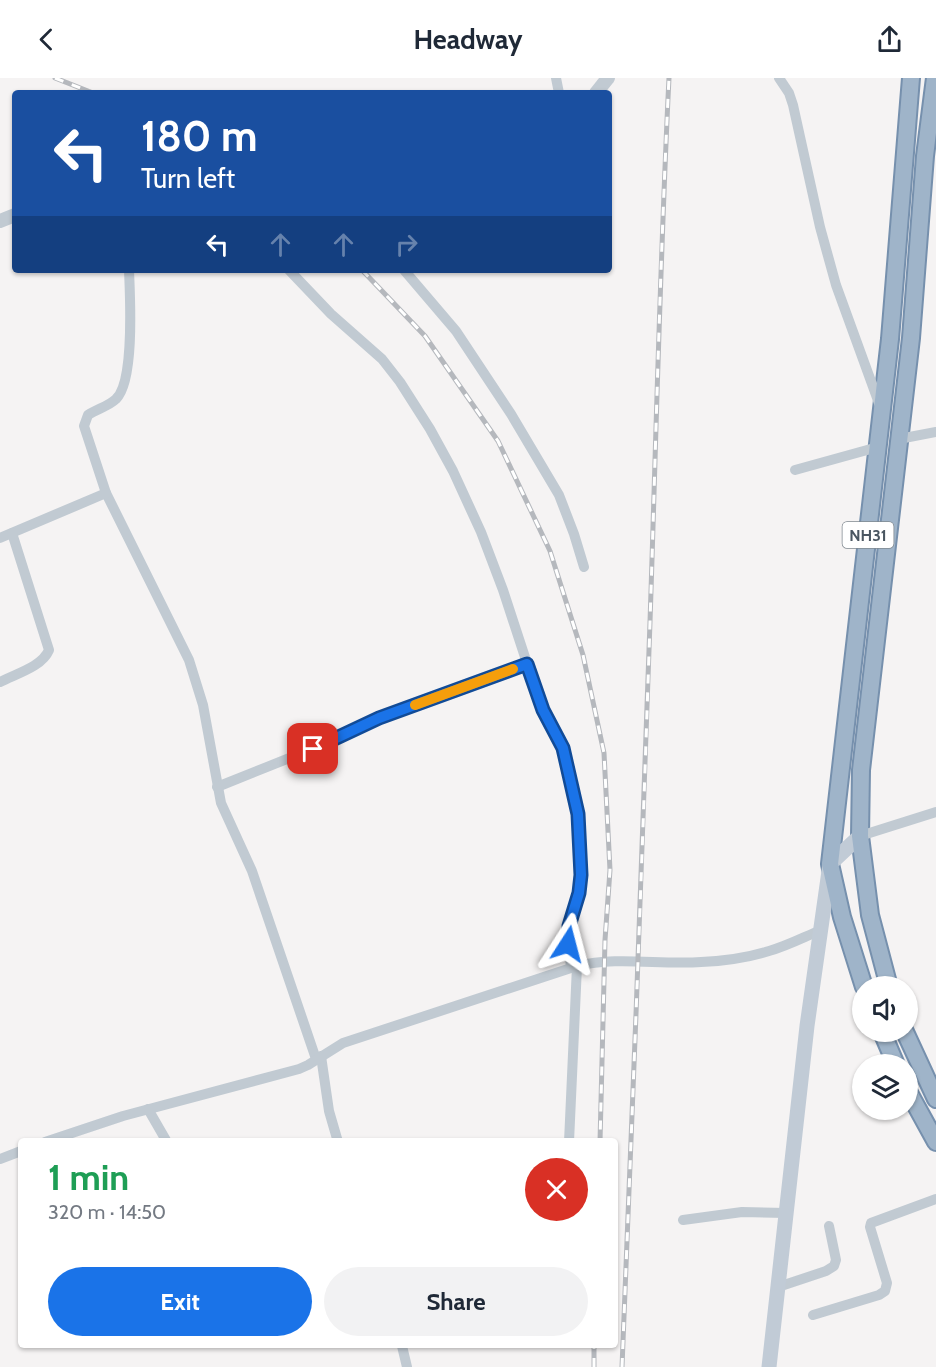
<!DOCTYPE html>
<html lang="en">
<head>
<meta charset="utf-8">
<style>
  :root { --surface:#fff; --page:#f2f2f3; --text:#1f2937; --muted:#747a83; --accent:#1a73e8 }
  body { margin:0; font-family:Cabin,sans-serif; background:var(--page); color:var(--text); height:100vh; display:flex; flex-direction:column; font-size:22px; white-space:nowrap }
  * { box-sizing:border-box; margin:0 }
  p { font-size:20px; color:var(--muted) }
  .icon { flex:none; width:33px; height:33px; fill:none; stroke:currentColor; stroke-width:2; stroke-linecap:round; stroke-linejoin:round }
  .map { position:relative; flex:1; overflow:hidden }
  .details { position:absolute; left:18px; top:1060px; width:600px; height:210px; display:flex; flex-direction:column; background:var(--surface); border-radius:6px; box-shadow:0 2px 4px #0004 }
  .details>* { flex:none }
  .top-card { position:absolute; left:12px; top:12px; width:600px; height:183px; border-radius:6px; box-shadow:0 2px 4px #0004; background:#1a4fa0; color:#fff; overflow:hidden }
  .fabs { position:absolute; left:852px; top:898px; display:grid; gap:12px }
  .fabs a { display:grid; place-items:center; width:66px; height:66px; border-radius:50%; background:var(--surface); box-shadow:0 2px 4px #0004; font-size:30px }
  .pin { position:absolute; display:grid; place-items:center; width:51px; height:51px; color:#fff; margin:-26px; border-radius:12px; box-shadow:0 3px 9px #0006 }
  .me { position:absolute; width:66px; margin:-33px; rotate:9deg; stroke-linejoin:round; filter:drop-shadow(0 0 4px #0008) }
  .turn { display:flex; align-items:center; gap:21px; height:126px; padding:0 30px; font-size:27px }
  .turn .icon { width:78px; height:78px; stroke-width:2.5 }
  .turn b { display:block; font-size:42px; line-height:51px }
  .lanes { display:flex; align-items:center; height:57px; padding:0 30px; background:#0003; justify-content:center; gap:30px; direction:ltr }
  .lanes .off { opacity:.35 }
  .round { display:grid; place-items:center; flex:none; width:63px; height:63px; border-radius:32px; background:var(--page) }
  .headline { display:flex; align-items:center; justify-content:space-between; height:102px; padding:0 30px }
  h1 { font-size:36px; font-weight:700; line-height:45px; color:#1e9e55 }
  .cta { display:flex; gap:12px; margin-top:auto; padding:12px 30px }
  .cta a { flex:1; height:69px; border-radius:36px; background:var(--accent); color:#fff; font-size:24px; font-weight:700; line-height:69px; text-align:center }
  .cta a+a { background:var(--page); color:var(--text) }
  header { display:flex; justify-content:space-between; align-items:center; height:78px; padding:0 30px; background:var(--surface); font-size:27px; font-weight:700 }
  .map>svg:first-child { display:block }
</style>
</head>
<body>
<header><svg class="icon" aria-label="back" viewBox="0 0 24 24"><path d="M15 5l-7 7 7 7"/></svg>Headway<svg class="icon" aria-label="share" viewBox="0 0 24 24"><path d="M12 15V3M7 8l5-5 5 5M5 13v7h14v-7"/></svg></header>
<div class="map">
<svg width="936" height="1289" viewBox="0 0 936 1289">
  <rect width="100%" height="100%" fill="#f5f3f3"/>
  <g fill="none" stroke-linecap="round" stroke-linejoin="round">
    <g stroke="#7690ad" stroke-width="20">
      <g id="trunk">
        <path d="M864,909l-22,-70 -12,-53 60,-525 21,-261"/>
        <path d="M889,909l-19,-72 -10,-79 1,-66 50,-432 14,-182 10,-78"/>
        <path d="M882,954l14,33"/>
        <path d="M905,954l31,67"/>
        <path d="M908,1013l28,51"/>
      </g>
    </g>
    <g stroke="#c1cad2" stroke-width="10">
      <path d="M556,0l3,15"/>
      <path d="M779,0l10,15 4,12 27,122 16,58 44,121"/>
      <path d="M129,192c1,26 6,111 -13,129 -7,7 -19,10 -28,16l-4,11 22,67 83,167 14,45 18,98 31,68 64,188"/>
      <path d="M289,192l42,44 51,45 18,23 30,47 23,42 28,61 22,58 37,113 23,45 11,44 4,23 3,43 -2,35 -11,42 3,33"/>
      <path d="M404,192l52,61 55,83 48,81 15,39 10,33"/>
      <path d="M899,361l37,-7"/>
      <path d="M795,392l83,-23"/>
      <path d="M0,460l106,-45"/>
      <path d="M0,604c15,-8 42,-15 49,-32l-37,-117"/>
      <path d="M217,709l110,-44 52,-25 148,-54"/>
      <path d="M860,758l76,-24"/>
      <path d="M321,978l8,55 9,31"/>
      <path d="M148,1031l19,33"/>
      <path d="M45,1064l78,-26 176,-47 9,-4 35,-22 234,-77c41,-10 82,-1 124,-4 23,-1 46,-4 68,-11 18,-5 35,-14 52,-21"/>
      <path d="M569,1064l8,-176"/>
      <path d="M0,1081l21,-8"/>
      <path d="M683,1142l59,-8 44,1"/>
      <path d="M778,1209l48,-16 8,-5 2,-6 -7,-34"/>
      <path d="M813,1237l66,-20 6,-4 2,-8 -17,-56 1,-4 65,-24"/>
      <path d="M402,1268l5,21"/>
    </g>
    <g stroke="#c1cad2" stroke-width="14">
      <path d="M596,15l12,-15"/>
      <path d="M0,143l15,-6"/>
    </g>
    <path stroke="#c1cbd6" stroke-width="15" d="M769,1289l38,-341 23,-162 30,-28"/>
    <use href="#trunk" stroke="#9fb4c9" stroke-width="16"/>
    <g stroke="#b5b8bd" stroke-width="5">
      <g id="rail">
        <path d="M55,0l38,15"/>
        <path d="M362,192l63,66 73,105 52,110 33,104 21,98 6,117 -5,70 -5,202"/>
        <path d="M594,1289v-21"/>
        <path d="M622,1289c10,-248 20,-497 28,-745 6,-181 10,-363 19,-544"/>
      </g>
    </g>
    <use href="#rail" stroke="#fff" stroke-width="3" stroke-dasharray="9" stroke-linecap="butt"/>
  </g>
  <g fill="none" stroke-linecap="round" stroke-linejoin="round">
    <g stroke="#114b97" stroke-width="15">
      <path id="route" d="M313,671l66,-31 148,-54 16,46 20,38 15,66 3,61 -2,18 -10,33 -1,18"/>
    </g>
    <use href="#route" stroke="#1a73e8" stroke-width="10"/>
    <path stroke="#f59e0b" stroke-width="10" d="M415,627l98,-36"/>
  </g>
  <g text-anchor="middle" stroke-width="4.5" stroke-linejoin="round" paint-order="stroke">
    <rect fill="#fff" stroke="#808990" stroke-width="1.5" x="842.5" y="444" width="51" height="26" rx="4.5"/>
    <g font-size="16" font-weight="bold" fill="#4a5661">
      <text x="868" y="463">NH31</text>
    </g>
  </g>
</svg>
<div class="fabs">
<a><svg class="icon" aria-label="sound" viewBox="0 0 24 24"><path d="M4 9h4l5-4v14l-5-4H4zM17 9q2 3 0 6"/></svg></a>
<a><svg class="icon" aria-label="layers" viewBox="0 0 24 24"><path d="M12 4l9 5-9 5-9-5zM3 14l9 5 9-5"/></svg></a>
</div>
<div class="pin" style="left:313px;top:671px;background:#d93025"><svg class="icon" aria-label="arrive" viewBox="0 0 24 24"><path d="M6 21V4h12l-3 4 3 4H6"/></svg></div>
<svg class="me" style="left:568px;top:866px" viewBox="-20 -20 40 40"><path d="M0-17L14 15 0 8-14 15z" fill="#1a73e8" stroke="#fff" stroke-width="4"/></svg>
<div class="top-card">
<div class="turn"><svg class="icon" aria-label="left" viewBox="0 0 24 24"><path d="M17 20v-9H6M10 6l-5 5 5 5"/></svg><div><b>180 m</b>Turn left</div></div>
<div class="lanes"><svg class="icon" aria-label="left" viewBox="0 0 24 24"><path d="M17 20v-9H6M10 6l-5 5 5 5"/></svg><svg class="icon off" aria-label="ahead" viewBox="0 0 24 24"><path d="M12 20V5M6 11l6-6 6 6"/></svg><svg class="icon off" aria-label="ahead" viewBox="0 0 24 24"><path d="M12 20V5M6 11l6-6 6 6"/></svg><svg class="icon off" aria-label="right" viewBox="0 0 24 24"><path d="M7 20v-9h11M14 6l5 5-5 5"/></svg></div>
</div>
<section class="details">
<div class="headline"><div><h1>1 min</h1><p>320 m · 14:50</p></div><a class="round" style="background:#d93025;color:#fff"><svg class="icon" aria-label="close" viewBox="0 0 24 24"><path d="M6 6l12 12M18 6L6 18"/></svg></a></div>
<div class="cta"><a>Exit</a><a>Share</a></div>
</section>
</div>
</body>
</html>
